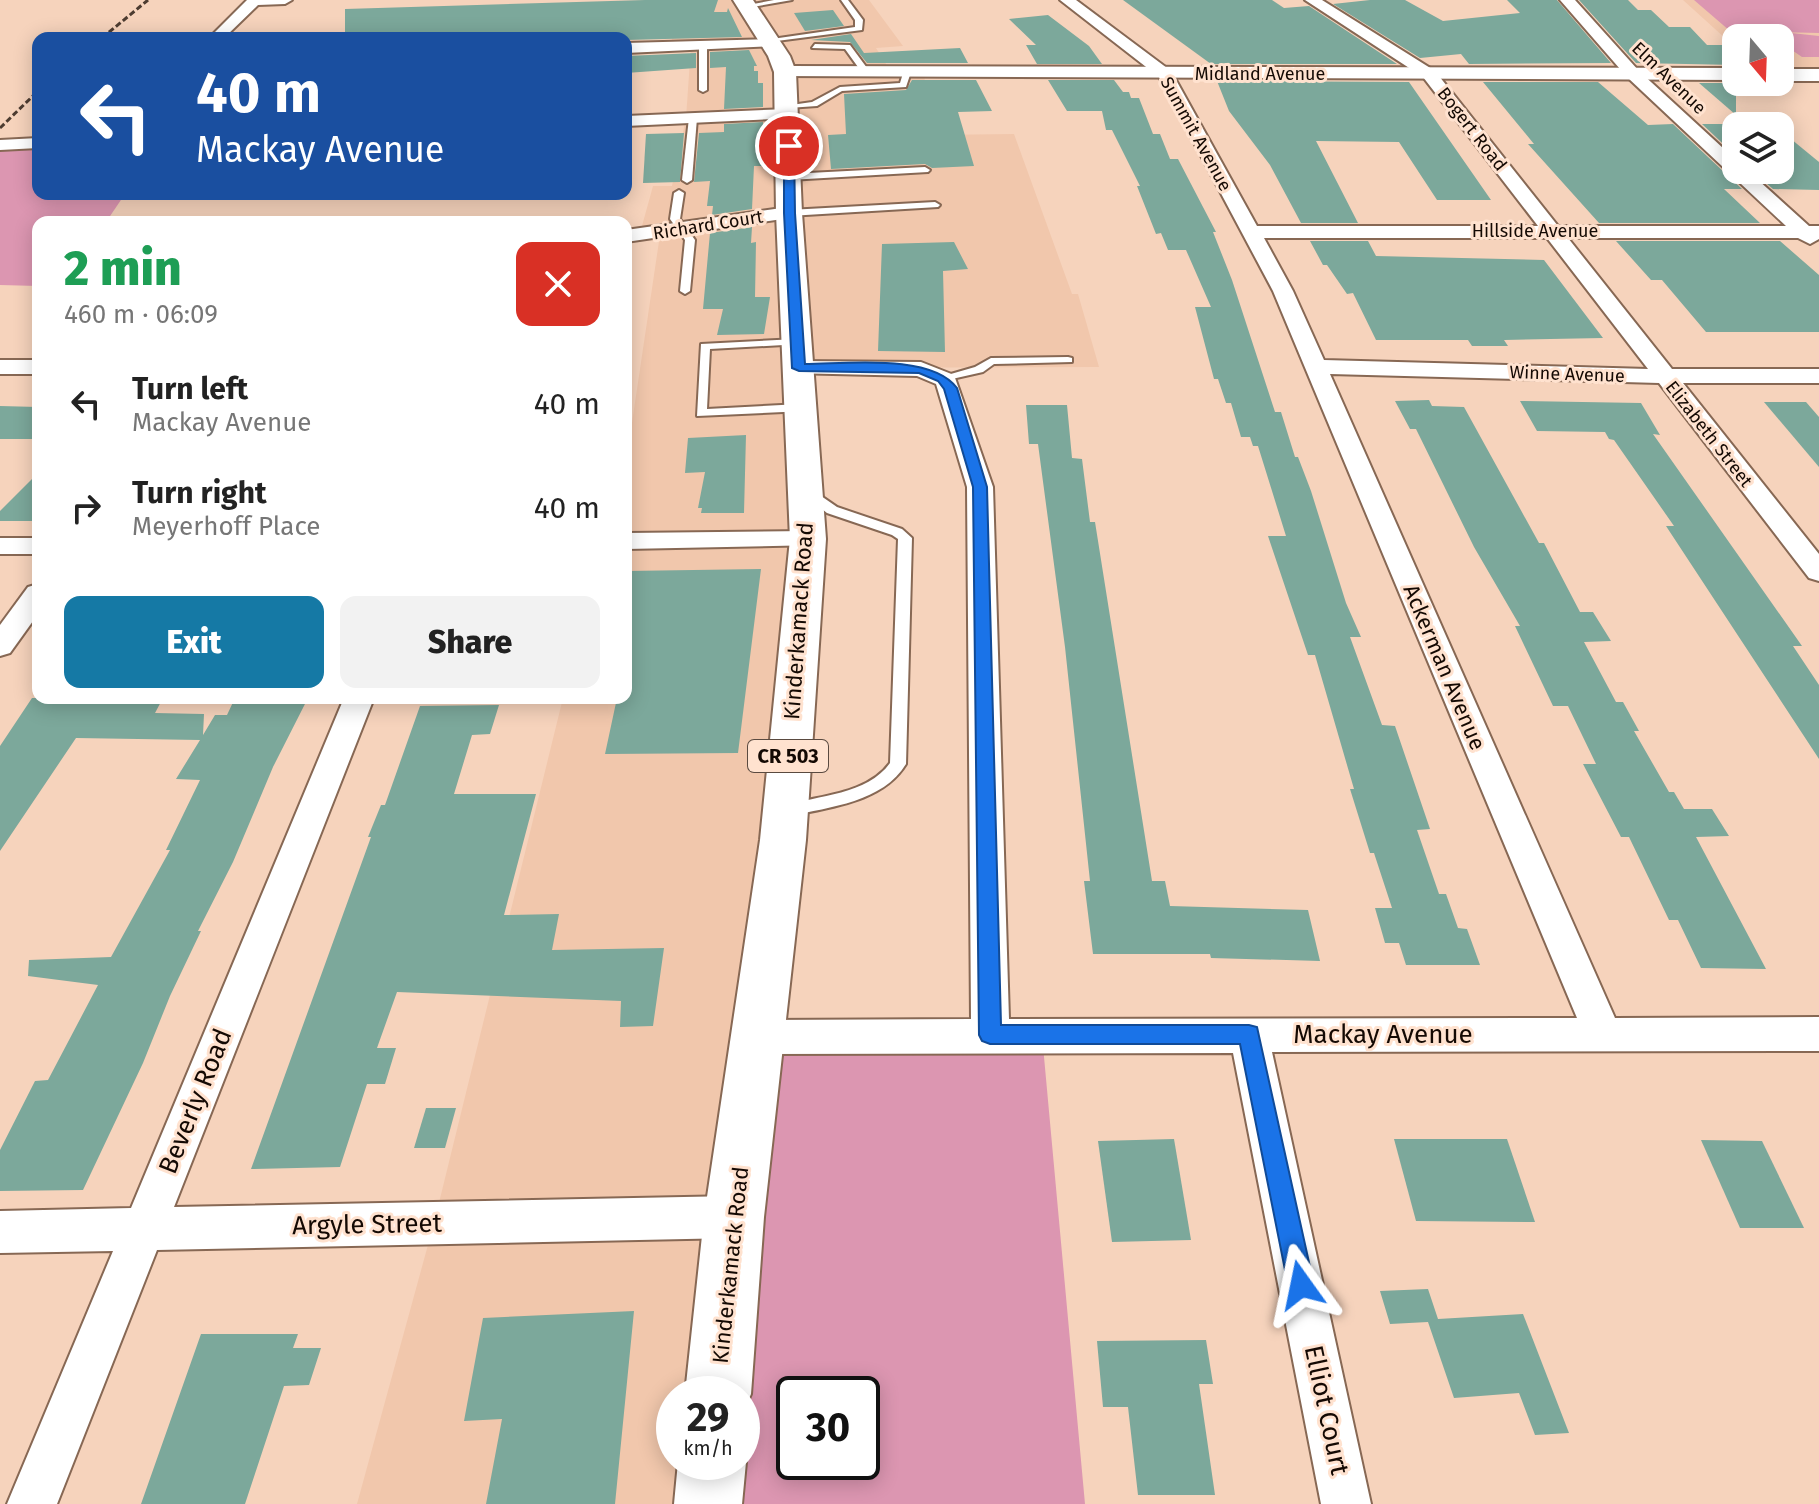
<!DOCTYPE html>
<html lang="en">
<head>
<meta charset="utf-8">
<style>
  :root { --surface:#fff; --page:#f2f2f2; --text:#222; --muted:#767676; --accent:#1579a5 }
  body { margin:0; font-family:"Fira Sans",sans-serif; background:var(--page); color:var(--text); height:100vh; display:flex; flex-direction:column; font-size:30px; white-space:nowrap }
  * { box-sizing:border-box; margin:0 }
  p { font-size:26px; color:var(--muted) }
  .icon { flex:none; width:44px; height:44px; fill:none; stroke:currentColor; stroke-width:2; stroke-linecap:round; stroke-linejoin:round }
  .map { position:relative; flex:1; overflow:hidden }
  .side { position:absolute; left:32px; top:216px; width:600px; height:488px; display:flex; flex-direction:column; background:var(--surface); border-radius:16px; box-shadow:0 4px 20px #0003 }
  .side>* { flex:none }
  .guide { position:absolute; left:32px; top:32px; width:600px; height:168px; border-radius:16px; box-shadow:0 4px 20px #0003; background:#1a4fa0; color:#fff; overflow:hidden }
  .needle { width:52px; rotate:161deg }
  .fabs { position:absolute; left:1722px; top:24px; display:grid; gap:16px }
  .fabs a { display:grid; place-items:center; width:72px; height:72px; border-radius:16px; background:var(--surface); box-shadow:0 4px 20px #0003; font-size:40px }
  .speed { position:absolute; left:656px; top:1376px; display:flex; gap:16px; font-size:40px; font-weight:700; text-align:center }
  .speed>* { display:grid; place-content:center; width:104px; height:104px; border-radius:50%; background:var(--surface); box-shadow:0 4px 20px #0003; line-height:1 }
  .speed small { font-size:20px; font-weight:400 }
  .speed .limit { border:4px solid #111; border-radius:12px; background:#fff; color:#111 }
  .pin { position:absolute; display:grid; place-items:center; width:68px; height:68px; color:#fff; margin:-34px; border:4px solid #fff; border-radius:50%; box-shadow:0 2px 8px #0007 }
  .me { position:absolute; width:88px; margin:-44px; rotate:348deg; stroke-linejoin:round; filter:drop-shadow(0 0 6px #0008) }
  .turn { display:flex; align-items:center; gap:28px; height:168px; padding:0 32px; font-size:36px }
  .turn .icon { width:104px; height:104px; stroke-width:2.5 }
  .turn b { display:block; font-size:56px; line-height:68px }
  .round { display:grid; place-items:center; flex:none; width:84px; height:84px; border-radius:16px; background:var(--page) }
  .overview { display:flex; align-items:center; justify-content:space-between; height:136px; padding:0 32px }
  h1 { font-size:48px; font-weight:800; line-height:60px; color:#1e9e55 }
  .cta { display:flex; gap:16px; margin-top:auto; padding:16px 32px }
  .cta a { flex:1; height:92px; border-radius:16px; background:var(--accent); color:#fff; font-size:32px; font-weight:800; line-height:92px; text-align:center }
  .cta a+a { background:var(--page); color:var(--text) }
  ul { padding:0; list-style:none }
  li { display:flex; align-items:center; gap:24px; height:104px; padding:0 32px }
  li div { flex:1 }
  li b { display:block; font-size:30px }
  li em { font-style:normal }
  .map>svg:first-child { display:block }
</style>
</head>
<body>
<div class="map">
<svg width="1819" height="1504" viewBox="0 0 1819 1504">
  <rect width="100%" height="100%" fill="#f6d3bc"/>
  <g fill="#f1c7ac">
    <path d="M671,0h198l34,46 -27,2 15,24 33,1 6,62 84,-1 58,160h6l21,73 -300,1 9,171 -90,855h-44v68h38l-4,42h-351l77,-281 129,-525h63v-235l35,-235 -19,-2 11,-40h19l14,-68 5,-72h-19z"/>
    <path d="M1683,0h136v71h-39v-33h-44v10z"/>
  </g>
  <g fill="#dc96b1" fill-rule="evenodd">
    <path d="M1694,0h125v33l-89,-2z"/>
    <path d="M1791,33l28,3v21h-17l-22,-15v-4l-9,-2z"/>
    <path d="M0,150h38v44h87l-19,28h-68v64l-38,-1z"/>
    <path d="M1042,1035l43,469h-377l34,-42 14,-425zM794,1394h68v68h-68z"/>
  </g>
  <g fill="#7ca89b">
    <path d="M645,0h73l-4,12h13l1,-4 14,29 -116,3 -281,-2v-29z"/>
    <path d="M1123,0h149l12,8 25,-2 88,58h-186z"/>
    <path d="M1370,0h35l38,21 77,-8 -13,-13h50l54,63 -142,1 -8,-10 -41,4 -87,-54z"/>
    <path d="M1579,0h49l10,10h13l18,17h21l17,18h29v20l-100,-2z"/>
    <path d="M833,10l11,16 -39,5 -11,-18z"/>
    <path d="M1048,15l41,31 13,18h-65l-11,-19h10l-27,-26z"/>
    <path d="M851,34l13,19 96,-5 8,15h-101l-17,-21 -39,-2z"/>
    <path d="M749,50l8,16h-3v5h4v12h5v24l-39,2 2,-42 -16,1v-16z"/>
    <path d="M696,53v15l-70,5v-17z"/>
    <path d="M912,80h64l16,31 -34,1 16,54 -42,2 -7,-4 -94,5 -3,-34 18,-1 -2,-40 62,-4z"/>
    <path d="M1048,80h66l9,12h6l2,6h8l14,36h7l10,25h8l38,73h-3l19,48 43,132h6l14,45h3l13,34 35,112 15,34h-11l32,88 13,1 35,103 -13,1 22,64h7l12,34 9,1 13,36h-74l-7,-22h-14l-10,-35h17l-18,-55h-4l-20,-64h4l-39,-134h-7l-40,-119h18l-28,-90h-5l-3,-9h-9l-10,-34h-5l-8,-24h-4l-19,-72h16l-25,-57h-18l-7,-17 -5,1 -19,-48h3l-28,-56h-6l-4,-19h-35z"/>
    <path d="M1217,81l192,1 82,118h-54l-38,-58 -83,-1 42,82h-57l-31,-58 -41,-54z"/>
    <path d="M1483,82h115l50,43 25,-1 69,65h-18l36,34h-161l-71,-79h6z"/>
    <path d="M1699,83h37v32z"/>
    <path d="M763,122v44h-9l-2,43 -40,6 1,-9h-6l3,-25 -16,1 5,-49 25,-1v-8z"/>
    <path d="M1702,124h71l3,2h-40v30z"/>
    <path d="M1780,130l39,32v28l-46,-1 -22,-19h29z"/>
    <path d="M684,133l-4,49 -37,1 3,-49z"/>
    <path d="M752,227l-1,16 5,-1 -1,55h15l-6,37 -47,1 6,-26h-20l7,-76z"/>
    <path d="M1310,241h58l8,15 168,4 59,78 -99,2 4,6h-36l-4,-6h-92l-23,-47 -6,1 -20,-29h-4z"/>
    <path d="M1616,241h164l39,34v57h-113l-44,-52h-11z"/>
    <path d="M954,242l14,27 -25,2 2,81 -67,-1 4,-107z"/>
    <path d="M1429,400l3,6 32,1 75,136h5l36,69h13l18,29 -27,1 32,60h7l16,29h-5l35,61h5l10,17h28l17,27 -33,1 70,132 -65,-1 -23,-48h-9l-40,-83h-8l-38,-73h13l-28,-58h-15l-38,-80h5l-46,-79 -58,-118h-6l-15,-28z"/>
    <path d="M1520,401l121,2 19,32 -7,-1 149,212h-9l26,39v74l-153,-233h8l-60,-86 -5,-1 -4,-7 -68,-1z"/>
    <path d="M1764,402h42l13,15v50z"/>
    <path d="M1026,405h41l5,53 10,1 8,63h5l57,359h13l5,25 138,4 12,51 -109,-3 -1,-4h-117l-9,-73h6l-25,-234 -27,-203h-9z"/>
    <path d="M0,406l38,1v32h-38z"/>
    <path d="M746,435l-2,78h-43l1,-5h-4l7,-36 -20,1 3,-35z"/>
    <path d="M38,473v48h-38v-10z"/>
    <path d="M761,569l-23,184 -133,1 12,-56h9v-127z"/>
    <path d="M32,698h131l-8,15 49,1 -1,21 12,-20h12l8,-17h73l-35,69 -40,95 -35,69h3l-31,65 -27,67 -60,127 -83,1v-41l35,-69 13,-1 50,-95 -70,-9 1,-16 82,-3 59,-107h-4l34,-70 -24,-1 24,-39 -124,-2 -76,113v-105z"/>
    <path d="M499,705l-9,29 -18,1 -18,59h82l-32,121 55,-1 -7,36 112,-2 -11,78 -33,1 1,-26 -224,-9 -20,56h19l-11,36h-18l-27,83 -89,2 120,-332h-3l13,-32h4l35,-99z"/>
    <path d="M426,1108h30l-11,40h-31z"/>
    <path d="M1174,1139l17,101 -79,2 -14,-101z"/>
    <path d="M1394,1139h113l28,83 -119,-1z"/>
    <path d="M1701,1140l61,1 42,87h-64z"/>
    <path d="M1428,1289l10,30 85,-5 46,119 -34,2 -16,-42 -65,5 -26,-76 -38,2 -10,-33z"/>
    <path d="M634,1311l-19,193h-129l16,-85 -38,2 19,-103z"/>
    <path d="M201,1334h97l-5,14h28l-12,37 -25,1 -39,118h-104z"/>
    <path d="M1206,1340l7,44h-14l16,111h-77l-10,-88h-25l-6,-66z"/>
  </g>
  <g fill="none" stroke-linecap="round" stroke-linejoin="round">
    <g stroke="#876854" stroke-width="4">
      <g id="service">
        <path d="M774,0h18l-45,8 -4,-2z"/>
        <path d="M841,0h7l15,20 -1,10 -93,12 -4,-2 90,-13v-7z"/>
        <path d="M703,43l4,2v45l-4,2 -4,-2v-45z"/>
        <path d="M815,44l35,1 20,27 -7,2 -18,-25 -33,-1z"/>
        <path d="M904,70l7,2 -5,15 -64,4 -25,15 -29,2 -4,-2 28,-4 28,-15 60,-4z"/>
        <path d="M693,115l4,3 -5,62 -5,3 -5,-3 7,-62z"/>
        <path d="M925,167l5,3 -2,2 -139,8 -5,-3 5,-3z"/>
        <path d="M679,190l5,3 -4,26 15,21 -5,51 -5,3 -5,-3 5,-51 -15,-21 4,-26z"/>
        <path d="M935,202l5,3 -2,2 -149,9 -5,-3 5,-3z"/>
        <path d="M797,339l4,1v4l-91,5 -3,60 94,-5 4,1v6l-108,5 4,-72z"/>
        <path d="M1068,357l4,1v4l-78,2 -11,8 -40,9 -6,-3 38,-11 16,-9z"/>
        <path d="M808,487l29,20 65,22 10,9 -6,226c-23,38 -76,43 -116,52l-6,-2 -2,-4 2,-4c34,-11 83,-11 106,-43l8,-224 -6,-4 -65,-22 -24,-19v-6z"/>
      </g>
    </g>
    <g stroke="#876854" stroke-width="4">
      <g id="minor">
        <path d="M247,0h45l-7,4 -27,1 -34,33h-15z"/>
        <path d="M1060,0h16l95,71 86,155h281l-115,-149 -118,-77h17l113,71 123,155h228l-159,-149 -67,-77h15l64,71 97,89v10h11l62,56h10v13l-9,5 -12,-6h-230l104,131h147v14h-136l136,171v27l-10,-3 -150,-195 -329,-9 285,644 204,-1v34l-547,1 99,452h-50l-88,-451 -477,1 -14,-5 -5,-12 5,-12 14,-5 215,-1 -4,-532 -31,-103 -19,-8 -126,-3 -3,-5 3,-5 8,-2 122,1 33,13 39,112 16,532 568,-1 -304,-727 -114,-214zM1264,238h283l101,131 -324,-9 -31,-69z"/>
        <path d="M770,39l7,4 -2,3 -149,7v-10z"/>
        <path d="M788,109l6,1 2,4 -2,4 -168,8v-10z"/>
        <path d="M38,138v10l-38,2v-10z"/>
        <path d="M789,207l10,6 -3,4 -170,25v-12z"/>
        <rect x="0" y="360" width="38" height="14"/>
        <path d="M808,531l10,2 3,6 -3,6 -192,4v-16z"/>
        <rect x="0" y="538" width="38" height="16"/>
        <path d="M38,584v30l-28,39 -10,3v-31l28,-38z"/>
        <path d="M344,698h30l-200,509 560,-11 15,6 7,15 -7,15 -15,6 -577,12 -100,254h-50l106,-253 -113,2v-42l131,-3z"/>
      </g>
    </g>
    <g stroke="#876854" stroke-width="4">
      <g id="tertiary">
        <path d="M785,66l951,2v12l-958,-4 -3,-4 3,-4z"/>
        <rect x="1780" y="69" width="39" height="12"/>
      </g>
    </g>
    <g stroke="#876854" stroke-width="4">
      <g id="primary">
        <path d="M733,0h20l37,56 6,16 6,141 24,326 -20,301 -42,377 -13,177 -9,21v-21h-57l19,-177 56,-377 30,-301 -14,-326 -2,-141 -6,-16z"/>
        <path d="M742,1453l4,9 -4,42h-68l4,-42h64z"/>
      </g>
    </g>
    <use href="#service" fill="#fff" fill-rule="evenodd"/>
    <use href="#minor" fill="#fff" fill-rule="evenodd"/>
    <use href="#tertiary" fill="#fff" fill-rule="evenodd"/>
    <use href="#primary" fill="#fff" fill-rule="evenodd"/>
    <g stroke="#4d3c31" stroke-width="3" stroke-dasharray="6 3" stroke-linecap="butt">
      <path d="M102,38l46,-38"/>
      <path d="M0,128l38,-37"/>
    </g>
  </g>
  <path fill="#1a73e8" stroke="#114b97" stroke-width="2" d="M789,143l5,3 1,67 10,151c41,0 126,-11 152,24l30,99 14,538h248l8,2 57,258 -4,9 -9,4 -9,-4 -4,-9 -48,-241h-250l-8,-3 -3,-6 -6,-548 -29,-98 -6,-8 -19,-8 -120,-2 -7,-3 -8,-155v-67z"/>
  <g text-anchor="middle" stroke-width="6" stroke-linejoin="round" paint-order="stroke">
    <g font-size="18" fill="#140903" stroke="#ffe2cf">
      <text x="1260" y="80">Midland Avenue</text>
      <text transform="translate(1669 78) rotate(44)" y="6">Elm Avenue</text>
      <text transform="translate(1472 129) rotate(52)" y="6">Bogert Road</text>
      <text transform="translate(1196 134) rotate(61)" y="6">Summit Avenue</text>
      <text transform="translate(708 225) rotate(-9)" y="6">Richard Court</text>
      <text x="1535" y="237">Hillside Avenue</text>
      <text transform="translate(1567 374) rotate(2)" y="6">Winne Avenue</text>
      <text transform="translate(1709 434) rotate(52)" y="6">Elizabeth Street</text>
    </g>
    <rect fill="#ffe2cf" stroke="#5a4a40" stroke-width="2" x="748" y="740" width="80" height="32" rx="6"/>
    <g font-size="20" font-weight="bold" fill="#140903">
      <text x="788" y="763">CR 503</text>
    </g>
    <g font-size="22" fill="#140903" stroke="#ffe2cf">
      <text transform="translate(798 621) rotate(-86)" y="8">Kinderkamack Road</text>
      <text transform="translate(1445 667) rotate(67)" y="8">Ackerman Avenue</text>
      <text transform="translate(730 1265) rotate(-84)" y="8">Kinderkamack Road</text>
    </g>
    <g font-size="26" fill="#140903" stroke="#ffe2cf">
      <text x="1383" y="1043">Mackay Avenue</text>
      <text transform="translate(195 1101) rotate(-68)" y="9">Beverly Road</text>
      <text transform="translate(367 1224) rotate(-1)" y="9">Argyle Street</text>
      <text transform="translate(1327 1410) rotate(78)" y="9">Elliot Court</text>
    </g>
  </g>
</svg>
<div class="fabs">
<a><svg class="needle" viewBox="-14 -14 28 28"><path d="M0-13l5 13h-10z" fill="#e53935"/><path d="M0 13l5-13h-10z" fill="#767676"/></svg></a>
<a><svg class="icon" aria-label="layers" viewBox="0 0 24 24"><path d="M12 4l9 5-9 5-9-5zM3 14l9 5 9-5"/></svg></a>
</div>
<div class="speed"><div>29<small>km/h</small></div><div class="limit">30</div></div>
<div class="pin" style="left:789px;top:146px;background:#d93025"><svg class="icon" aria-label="arrive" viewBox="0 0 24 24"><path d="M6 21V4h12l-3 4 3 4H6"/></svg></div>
<svg class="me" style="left:1301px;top:1285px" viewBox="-20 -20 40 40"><path d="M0-17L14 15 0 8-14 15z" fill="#1a73e8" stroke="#fff" stroke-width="4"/></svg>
<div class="guide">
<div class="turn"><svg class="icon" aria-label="left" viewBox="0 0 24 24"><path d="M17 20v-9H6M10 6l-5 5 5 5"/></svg><div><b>40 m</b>Mackay Avenue</div></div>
</div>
<section class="side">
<div class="overview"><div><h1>2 min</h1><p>460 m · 06:09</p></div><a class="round" style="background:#d93025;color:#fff"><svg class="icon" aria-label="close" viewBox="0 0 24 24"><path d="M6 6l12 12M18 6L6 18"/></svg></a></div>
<ul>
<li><svg class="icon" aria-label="left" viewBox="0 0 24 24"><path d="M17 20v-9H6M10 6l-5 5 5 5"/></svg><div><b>Turn left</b><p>Mackay Avenue</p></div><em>40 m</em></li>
<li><svg class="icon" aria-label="right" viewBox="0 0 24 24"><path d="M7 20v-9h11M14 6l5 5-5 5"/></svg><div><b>Turn right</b><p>Meyerhoff Place</p></div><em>40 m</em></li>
</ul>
<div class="cta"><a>Exit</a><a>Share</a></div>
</section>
</div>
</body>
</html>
